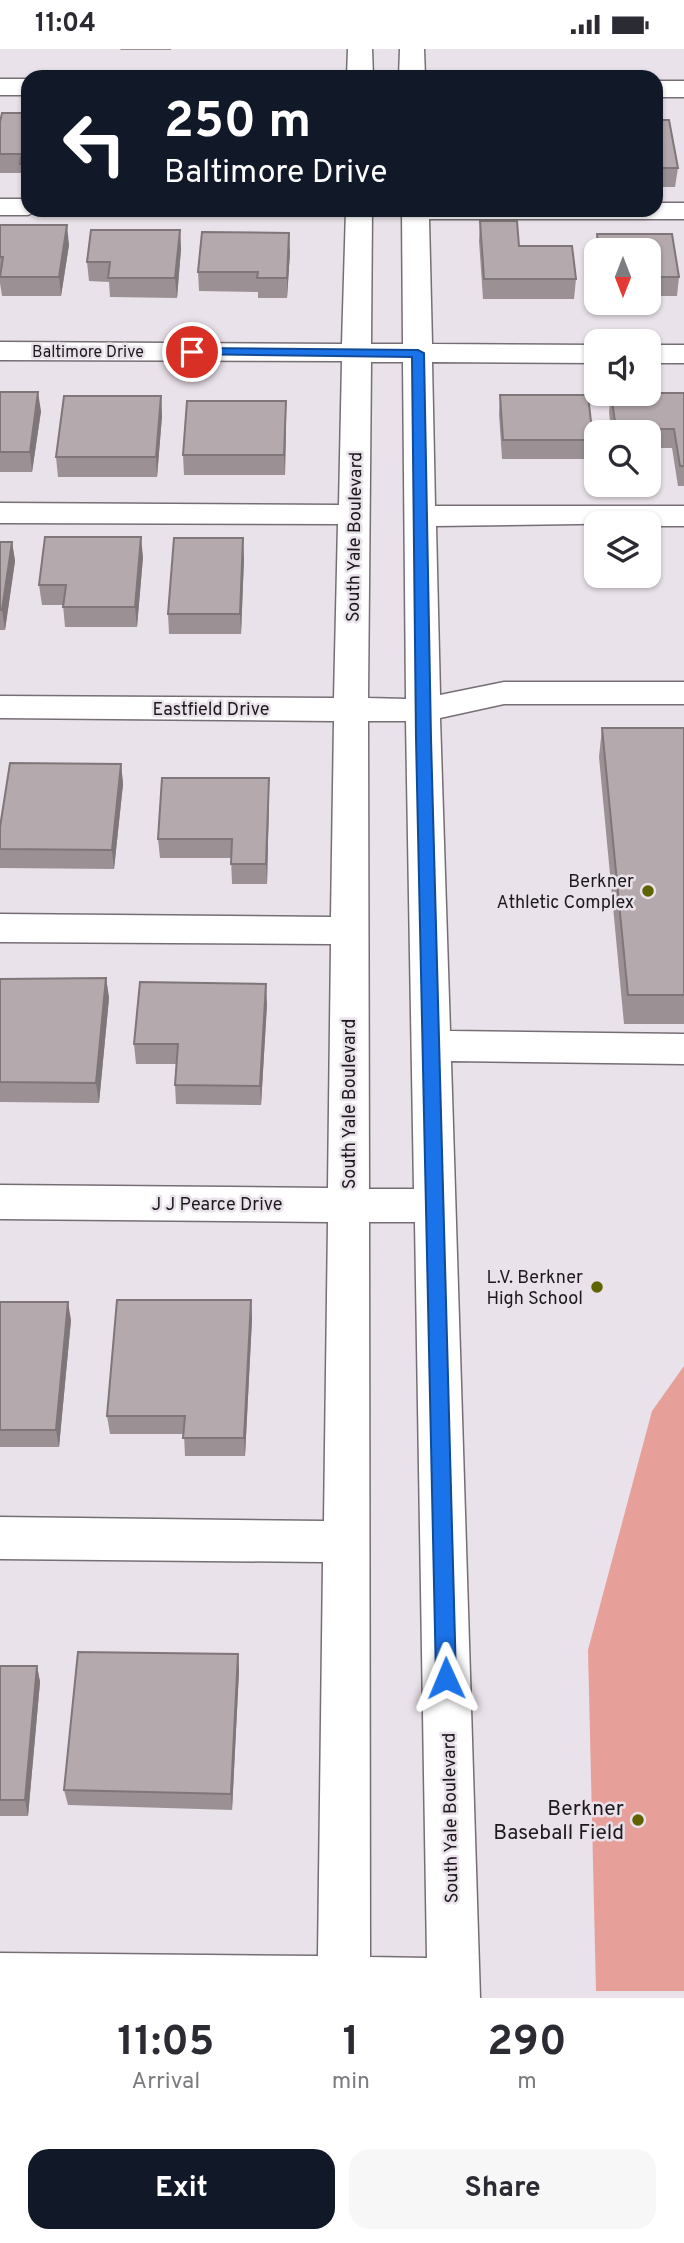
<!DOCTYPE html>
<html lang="en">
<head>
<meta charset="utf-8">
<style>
  :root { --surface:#fff; --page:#f7f7f7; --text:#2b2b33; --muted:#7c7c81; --accent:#111827 }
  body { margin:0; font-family:Overpass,sans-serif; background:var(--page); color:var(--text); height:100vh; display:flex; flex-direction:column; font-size:26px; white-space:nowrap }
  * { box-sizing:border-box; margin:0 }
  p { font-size:23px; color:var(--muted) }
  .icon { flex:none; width:38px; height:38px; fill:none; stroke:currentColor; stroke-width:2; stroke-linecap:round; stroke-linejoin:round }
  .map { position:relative; height:1949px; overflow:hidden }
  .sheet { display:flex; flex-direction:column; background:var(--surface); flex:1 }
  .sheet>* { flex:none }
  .hud { position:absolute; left:21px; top:21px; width:642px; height:147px; border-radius:21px; box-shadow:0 2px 5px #0004; background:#111827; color:#fff; overflow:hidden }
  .needle { width:46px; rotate:180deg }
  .fabs { position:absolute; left:584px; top:189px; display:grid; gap:14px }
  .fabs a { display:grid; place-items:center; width:77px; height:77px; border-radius:14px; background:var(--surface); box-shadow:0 2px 5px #0004; font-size:35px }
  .pin { position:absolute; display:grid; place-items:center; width:60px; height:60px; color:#fff; margin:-30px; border:4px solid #fff; border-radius:50%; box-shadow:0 2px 7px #0007 }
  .me { position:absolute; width:77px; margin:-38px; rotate:359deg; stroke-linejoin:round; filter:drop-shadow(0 0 5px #0008) }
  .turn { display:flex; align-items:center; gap:24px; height:147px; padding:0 28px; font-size:32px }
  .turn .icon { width:91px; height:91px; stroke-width:2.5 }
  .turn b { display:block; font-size:49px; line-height:60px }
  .eta { display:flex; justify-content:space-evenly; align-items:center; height:119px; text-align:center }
  .eta b { font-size:42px; font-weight:700; line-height:49px }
  .button { display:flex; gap:14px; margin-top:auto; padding:14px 28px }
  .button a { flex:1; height:80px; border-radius:21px; background:var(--accent); color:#fff; font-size:28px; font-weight:700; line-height:80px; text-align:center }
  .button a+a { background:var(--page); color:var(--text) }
  .status { display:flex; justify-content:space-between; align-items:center; height:49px; padding:0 35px; background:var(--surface); direction:ltr }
  .status svg { height:19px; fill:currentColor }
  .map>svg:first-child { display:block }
</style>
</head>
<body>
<div class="status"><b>11:04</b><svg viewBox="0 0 49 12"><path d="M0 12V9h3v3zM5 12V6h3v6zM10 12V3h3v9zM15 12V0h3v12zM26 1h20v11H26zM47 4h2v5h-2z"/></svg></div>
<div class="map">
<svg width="684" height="1949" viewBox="0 0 684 1949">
  <rect width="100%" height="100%" fill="#eae2ea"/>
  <path fill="#e7a099" d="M684,1317v625h-88l-8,-341 64,-239z"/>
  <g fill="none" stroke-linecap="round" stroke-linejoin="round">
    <g stroke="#766e75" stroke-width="3">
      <g id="minor">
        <path d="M348,0h24l1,28h-26z"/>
        <path d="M400,0h24l1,28h-26z"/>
        <rect x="0" y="30" width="28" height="16"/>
        <rect x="656" y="32" width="28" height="16"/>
        <path d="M0,150h28v11h11l-11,5h-28z"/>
        <path d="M656,154h28v16h-255l3,125 165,1v18l-165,-1 3,144h249v20h-35v-3l-213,3 4,169 64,-13h180v22h-180l-64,14 10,313 234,3v30l-233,-3 29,937h-480v-45l318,3 5,-394 -323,-3v-42l324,4 4,-299 -328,-3v-34l328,3 3,-244 -331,-2v-28l331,3 3,-196 -334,-3v-22l334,2 4,-174 -338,-1v-20l339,2 3,-144 -342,-1v-18l342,2 4,-134h26l-1,134h32l-1,-134h254zM371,313h32l3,337 -38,-1zM368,672h38l8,468h-45zM369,1173h46l12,736 -57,-1z"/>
        <rect x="649" y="296" width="35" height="18"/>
      </g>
    </g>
    <use href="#minor" fill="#fff" fill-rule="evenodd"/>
  </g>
  <g fill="#9b9194">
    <path d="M120,0h51v1h-50z"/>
    <path d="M28,64v70h-6l-1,-10h-21v-51z"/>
    <path d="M656,71l22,48 -3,19h-19z"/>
    <path d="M480,172l39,25 57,33 -2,20h-91l-4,-58z"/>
    <path d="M0,176l69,20 -8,51h-59l-2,-13z"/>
    <path d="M180,181l1,19 -4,49 -67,-1 -1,-15 -20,-1 -2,-19z"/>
    <path d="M597,185h75l7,43 -2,19h-28v-46h-52v16l-2,-13z"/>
    <path d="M290,203l-3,46h-29v-6l-59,-1 -1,-19z"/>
    <path d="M0,343l41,19 -9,61h-32z"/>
    <path d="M684,344v93h-6l-6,-38h-23v-16h-38l-2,-20 2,-18z"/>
    <path d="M500,346l93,45 -2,19h-89l-3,-45z"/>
    <path d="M161,347l1,20 -5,61h-99l-2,-20z"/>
    <path d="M286,371l-1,55h-101l-1,-20z"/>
    <path d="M0,493h12l3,19 -10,69h-5z"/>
    <path d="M143,508l-6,70h-72l-2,-22h-21l-3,-20z"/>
    <path d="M244,509l-3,76h-72l-1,-20z"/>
    <path d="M602,679h82v296h-60l-25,-267z"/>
    <path d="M121,715l2,20 -9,85 -114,-1v-41z"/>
    <path d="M269,749l-2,86h-35l-1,-26h-71l-2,-19z"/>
    <path d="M106,929l3,20 -10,105 -99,-1v-123z"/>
    <path d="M267,955l-6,101 -85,-1 -1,-19 1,-21h-40l-2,-20z"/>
    <path d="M251,1251l1,19 -7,137h-60l-1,-22h-74l-3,-18z"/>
    <path d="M0,1253l71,18 -12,127h-59z"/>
    <path d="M238,1605l1,17 -7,139 -164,-5 -4,-15z"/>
    <path d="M0,1617h37l3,16 -12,134h-28z"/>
  </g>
  <g fill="#7e7678">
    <path d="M67,176l2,20 -8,51 -2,-19z"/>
    <path d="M180,181l1,19 -4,49 -2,-20z"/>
    <path d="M289,184l1,19 -3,46v-20z"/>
    <path d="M38,343l3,19 -9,61 -2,-20z"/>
    <path d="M161,347l1,20 -5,61 -1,-20z"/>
    <path d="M286,352v19l-1,55 -1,-20z"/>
    <path d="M141,488l2,20 -6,70 -2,-20z"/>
    <path d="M243,489l1,20 -3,76 -1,-20z"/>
    <path d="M12,493l3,19 -10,69 -3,-20z"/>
    <path d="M121,715l2,20 -9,85 -2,-19z"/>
    <path d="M269,729v20l-2,86 -1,-20z"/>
    <path d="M106,929l3,20 -10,105 -3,-20z"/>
    <path d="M266,935l1,20 -6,101 -1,-19z"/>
    <path d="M251,1251l1,19 -7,137 -1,-18z"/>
    <path d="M68,1253l3,18 -12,127 -3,-17z"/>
    <path d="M238,1605l1,17 -7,139 -1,-16z"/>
    <path d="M37,1617l3,16 -12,134 -3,-16z"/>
  </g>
  <g fill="#b4a9ac" stroke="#7e7678" stroke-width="2">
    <path d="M2,64h26v51h-8l2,-10h-22v-32z"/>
    <path d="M656,71h13l9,48h-22z"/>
    <path d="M480,172h37l2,25h53l4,33h-92z"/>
    <path d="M0,176h67l-8,52h-59l3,-20h-3z"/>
    <path d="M91,181h89l-5,48h-67l2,-16h-23z"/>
    <path d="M202,183l87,1 -2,45h-30l1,-6h-60z"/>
    <path d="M597,185h75l7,43h-30v-27h-50z"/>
    <path d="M0,343h38l-8,60h-30z"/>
    <path d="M649,344h35v73h-4l-6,-37h-58l-5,-35h38z"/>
    <path d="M500,346h88l5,45h-90z"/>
    <path d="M64,347h97l-5,61h-100z"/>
    <path d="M187,352h99l-2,54h-101z"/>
    <path d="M45,488h96l-6,70h-72l3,-22h-27z"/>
    <path d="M174,489h69l-3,76h-72z"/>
    <path d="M0,493h12l-10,68h-2z"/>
    <path d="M602,679h82v267h-56z"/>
    <path d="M10,714l111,1 -9,86 -112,-1v-22z"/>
    <path d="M162,729h107l-3,86h-35l1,-25h-74z"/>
    <path d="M106,929l-10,105 -96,-1v-103z"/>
    <path d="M140,933l126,2 -6,102 -85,-1 3,-41h-44z"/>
    <path d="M117,1251h134l-7,138h-61l2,-22h-78z"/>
    <path d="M0,1253h68l-12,128h-56z"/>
    <path d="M78,1603l160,2 -7,140 -167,-4z"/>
    <path d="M0,1617h37l-12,134h-25z"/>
  </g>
  <path fill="#1a73e8" stroke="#114b97" stroke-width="2" d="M192,299l226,2 6,3 7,385 25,940 -3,7 -7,3 -7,-3 -3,-7 -20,-940 -4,-381 -224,-3v-5z"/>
  <g fill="#5e6401" stroke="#eae2ea" stroke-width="2.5">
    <circle cx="648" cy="842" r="7"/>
    <circle cx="597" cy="1238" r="7"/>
    <circle cx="638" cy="1771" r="7"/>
  </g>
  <g text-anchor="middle" stroke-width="5" stroke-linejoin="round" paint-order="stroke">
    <g font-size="16" fill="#1c191c" stroke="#eae2ea">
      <text x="88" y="308">Baltimore Drive</text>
    </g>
    <g font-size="18" fill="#1c191c" stroke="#eae2ea">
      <text transform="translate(354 488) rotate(-89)" y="6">South Yale Boulevard</text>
      <text x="211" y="666">Eastfield Drive</text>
      <text transform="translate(349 1055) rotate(-90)" y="6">South Yale Boulevard</text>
      <text x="217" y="1161">J J Pearce Drive</text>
      <text transform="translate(450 1769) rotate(-91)" y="6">South Yale Boulevard</text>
    </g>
    <g font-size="18" fill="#1c191c" stroke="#eae2ea" text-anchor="end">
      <text x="634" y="838">Berkner<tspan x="634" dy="21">Athletic Complex</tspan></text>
      <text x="583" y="1234">L.V. Berkner<tspan x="583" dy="21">High School</tspan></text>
    </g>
    <g font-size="21" fill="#1c191c" stroke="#eae2ea" text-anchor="end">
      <text x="624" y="1766">Berkner<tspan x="624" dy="24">Baseball Field</tspan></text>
    </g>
  </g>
</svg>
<div class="fabs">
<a><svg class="needle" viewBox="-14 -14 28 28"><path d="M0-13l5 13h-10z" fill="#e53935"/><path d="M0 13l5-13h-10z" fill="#7c7c81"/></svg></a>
<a><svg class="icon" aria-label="sound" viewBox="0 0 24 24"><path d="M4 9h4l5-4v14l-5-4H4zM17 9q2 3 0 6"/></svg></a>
<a><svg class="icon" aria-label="search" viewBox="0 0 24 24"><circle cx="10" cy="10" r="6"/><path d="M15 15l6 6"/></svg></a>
<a><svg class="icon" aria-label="layers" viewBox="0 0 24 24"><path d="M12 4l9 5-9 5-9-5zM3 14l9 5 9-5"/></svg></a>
</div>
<div class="pin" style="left:192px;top:303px;background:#d93025"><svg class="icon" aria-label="arrive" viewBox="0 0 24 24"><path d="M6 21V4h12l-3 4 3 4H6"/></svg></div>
<svg class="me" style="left:446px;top:1629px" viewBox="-20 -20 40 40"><path d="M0-17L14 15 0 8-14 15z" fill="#1a73e8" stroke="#fff" stroke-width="4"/></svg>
<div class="hud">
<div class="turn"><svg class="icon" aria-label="left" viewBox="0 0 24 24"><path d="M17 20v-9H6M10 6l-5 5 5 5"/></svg><div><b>250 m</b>Baltimore Drive</div></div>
</div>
</div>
<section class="sheet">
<div class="eta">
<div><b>11:05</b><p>Arrival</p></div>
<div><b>1</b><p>min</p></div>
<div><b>290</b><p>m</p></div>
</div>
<div class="button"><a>Exit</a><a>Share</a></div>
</section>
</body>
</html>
